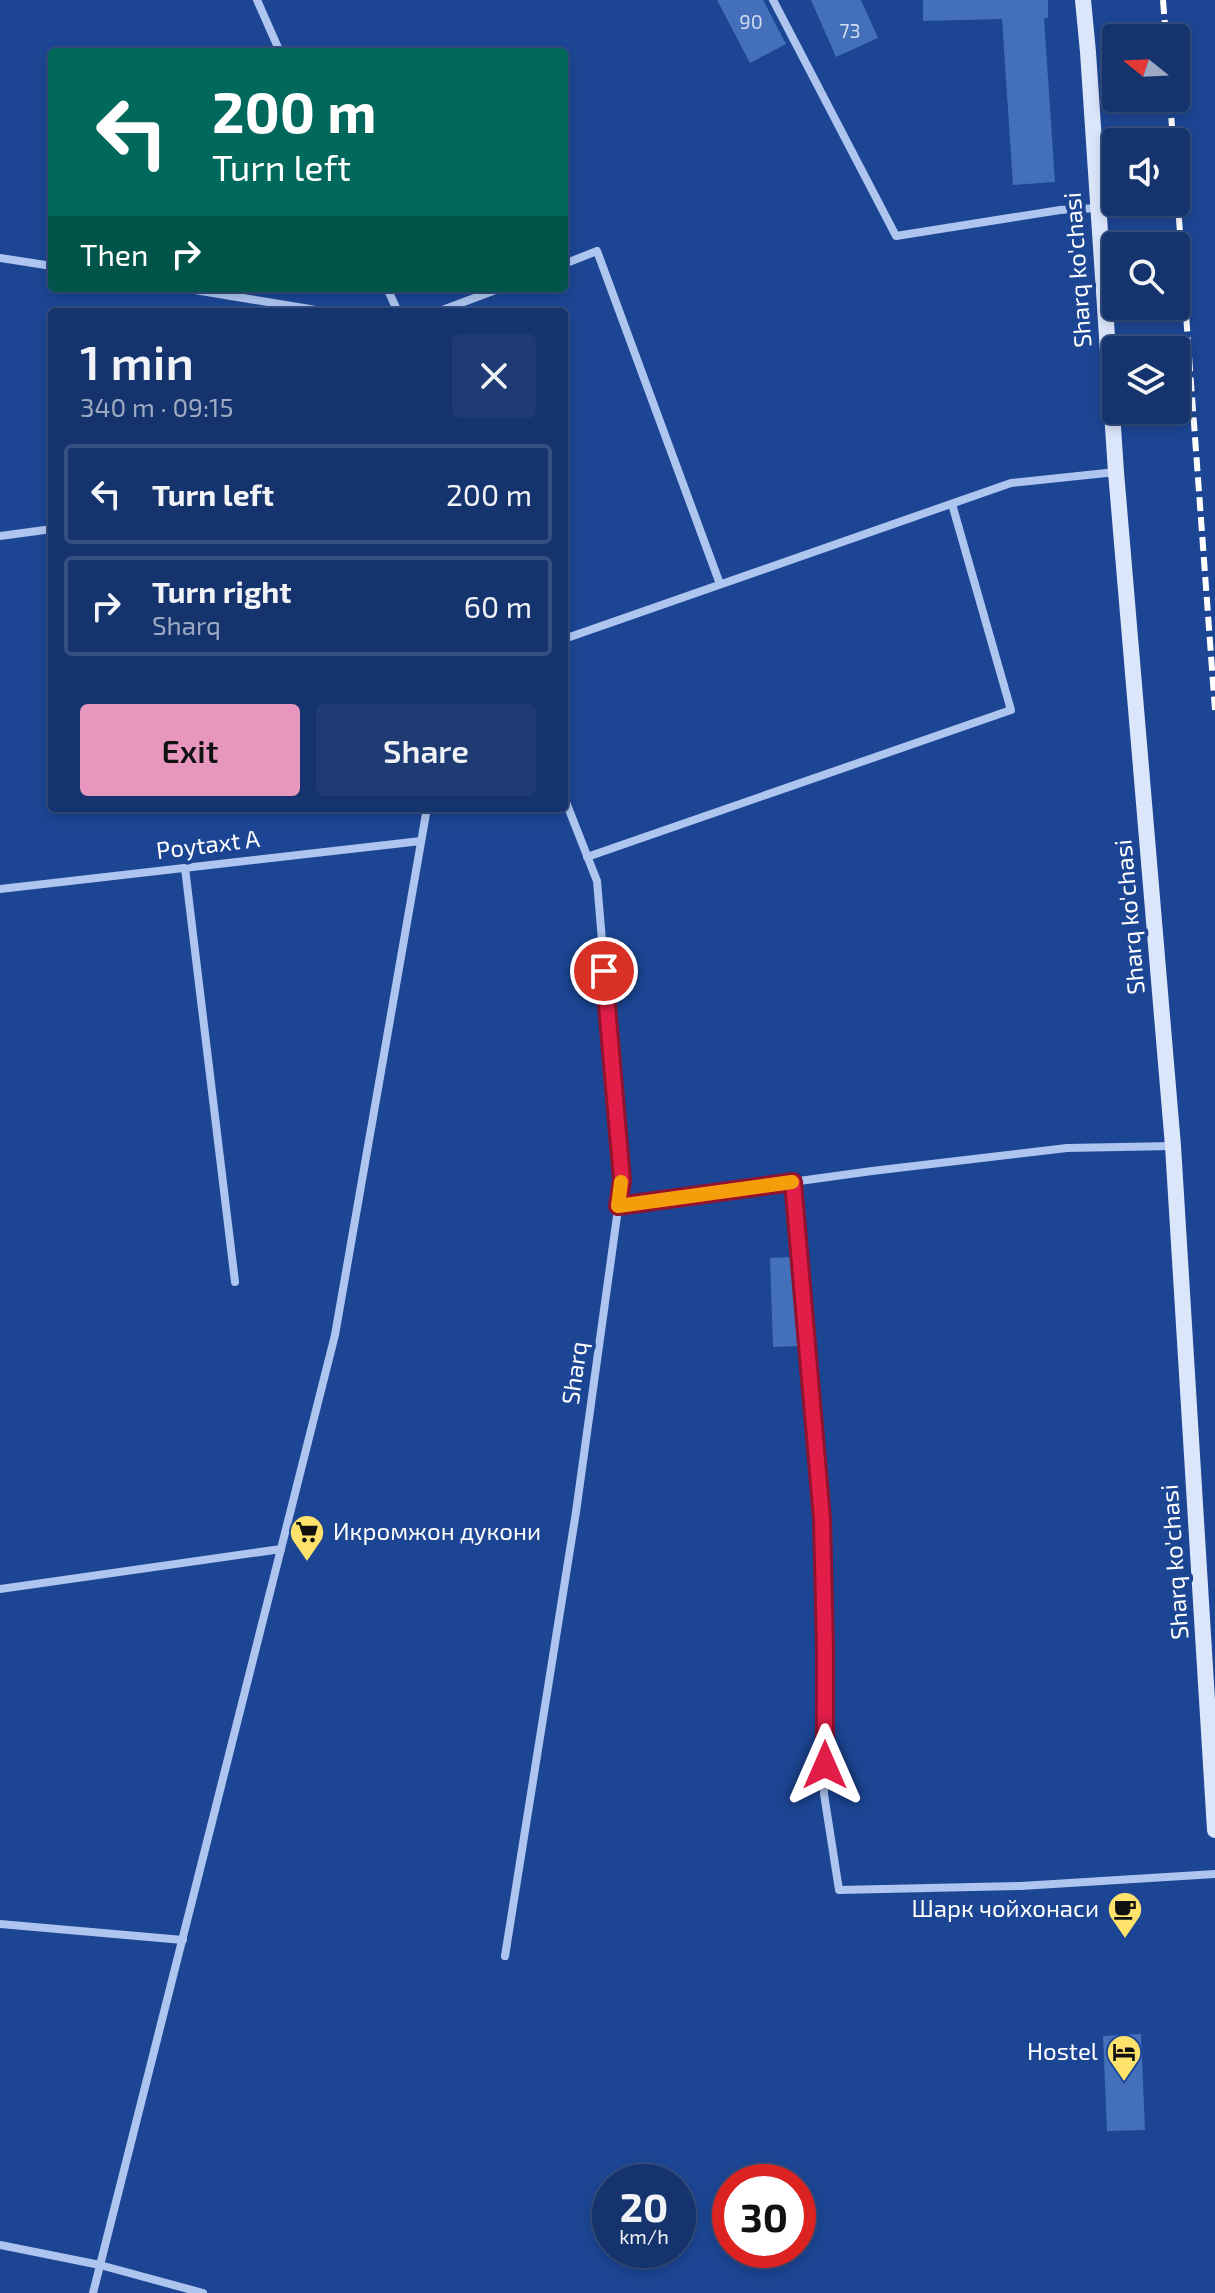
<!DOCTYPE html>
<html lang="en">
<head>
<meta charset="utf-8">
<style>
  :root { --surface:#15346e; --page:#1e3c73; --text:#f1f3f6; --muted:#9daac2; --line:#344f81; --accent:#e797bd }
  body { margin:0; font-family:"Exo 2",sans-serif; background:var(--page); color:var(--text); height:100vh; display:flex; flex-direction:column; font-size:30px; white-space:nowrap }
  * { box-sizing:border-box; margin:0 }
  p { font-size:26px; color:var(--muted) }
  .icon { flex:none; width:44px; height:44px; fill:none; stroke:currentColor; stroke-width:2; stroke-linecap:round; stroke-linejoin:round }
  .map { position:relative; flex:1; overflow:hidden }
  .drawer { position:absolute; left:48px; top:308px; width:520px; height:504px; display:flex; flex-direction:column; background:var(--surface); border-radius:8px; box-shadow:0 4px 12px #0003,0 0 0 2px var(--line) }
  .drawer>* { flex:none }
  .guide { position:absolute; left:48px; top:48px; width:520px; height:244px; border-radius:8px; box-shadow:0 4px 12px #0003,0 0 0 2px var(--line); background:#00695c; color:#fff; overflow:hidden }
  .needle { width:52px; rotate:288deg }
  .buttons { position:absolute; left:1102px; top:24px; display:grid; gap:16px }
  .buttons a { display:grid; place-items:center; width:88px; height:88px; border-radius:8px; background:var(--surface); box-shadow:0 4px 12px #0003,0 0 0 2px var(--line); font-size:40px }
  .speed { position:absolute; left:592px; top:2164px; display:flex; gap:16px; font-size:40px; font-weight:700; text-align:center }
  .speed>* { display:grid; place-content:center; width:104px; height:104px; border-radius:50%; background:var(--surface); box-shadow:0 4px 12px #0003,0 0 0 2px var(--line); line-height:1 }
  .speed small { font-size:20px; font-weight:400 }
  .speed .limit { border:12px solid #d22; background:#fff; color:#111 }
  .pin { position:absolute; display:grid; place-items:center; width:68px; height:68px; color:#fff; margin:-34px; border:4px solid #fff; border-radius:50%; box-shadow:0 2px 8px #0007 }
  .me { position:absolute; width:88px; margin:-44px; rotate:0deg; stroke-linejoin:round; filter:drop-shadow(0 0 6px #0008) }
  .turn { display:flex; align-items:center; gap:28px; height:168px; padding:0 32px; font-size:36px }
  .turn .icon { width:104px; height:104px; stroke-width:2.5 }
  .turn b { display:block; font-size:56px; line-height:68px }
  .then { display:flex; align-items:center; height:76px; padding:0 32px; background:#0003; gap:16px; font-size:30px }
  .round { display:grid; place-items:center; flex:none; width:84px; height:84px; border-radius:8px; background:var(--page) }
  .overview { display:flex; align-items:center; justify-content:space-between; height:136px; padding:0 32px }
  h1 { font-size:48px; font-weight:600; line-height:60px }
  .primary-button { display:flex; gap:16px; margin-top:auto; padding:16px 32px }
  .primary-button a { flex:1; height:92px; border-radius:8px; background:var(--accent); color:#111; font-size:32px; font-weight:600; line-height:92px; text-align:center }
  .primary-button a+a { background:var(--page); color:var(--text) }
  ul { padding:0; list-style:none }
  li { display:flex; align-items:center; gap:24px; height:100px; margin:0 16px 12px; padding:0 16px; border:4px solid var(--line); border-radius:8px }
  li div { flex:1 }
  li b { display:block; font-size:30px }
  li em { font-style:normal }
  .map>svg:first-child { display:block }
</style>
</head>
<body>
<div class="map">
<svg width="1215" height="2293" viewBox="0 0 1215 2293">
  <rect width="100%" height="100%" fill="#1c4593"/>
  <g fill="#446fba">
    <path d="M717,0h46l23,44 -36,19z"/>
    <path d="M811,0h50l17,38 -42,19z"/>
    <path d="M923,0h125v18h-4l11,164 -42,3 -11,-166 -79,2z"/>
    <path d="M792,1257l8,89 -27,1 -3,-89z"/>
    <path d="M1141,2034l4,96 -38,1 -4,-95z"/>
  </g>
  <g fill="none" stroke-linecap="round" stroke-linejoin="round">
    <g stroke="#adc5ef" stroke-width="8">
      <path d="M257,0l23,52"/>
      <path d="M773,0l123,236 164,-26 37,-2"/>
      <path d="M0,258l52,8"/>
      <path d="M564,264l33,-13 123,333"/>
      <path d="M183,288l145,24"/>
      <path d="M387,288l11,24"/>
      <path d="M437,312l64,-24"/>
      <path d="M0,536l52,-7"/>
      <path d="M564,639l447,-156 105,-11"/>
      <path d="M587,857l424,-147 -59,-206"/>
      <path d="M185,868l50,414"/>
      <path d="M0,889l421,-48"/>
      <path d="M793,1182l29,337 3,130 -1,145 15,96 182,-4 194,-12"/>
      <path d="M618,1206l254,-35 195,-23 106,-2"/>
      <path d="M0,1589l281,-40"/>
      <path d="M0,1924l183,16"/>
      <path d="M505,1956l71,-444 46,-332 -25,-299 -33,-84"/>
      <path d="M0,2245l100,20 103,28"/>
      <path d="M93,2293l242,-958 92,-527"/>
    </g>
    <path stroke="#dbe6fb" stroke-width="16" d="M1083,0l5,52 28,420 57,674 42,684"/>
    <g stroke="#fff" stroke-width="6" stroke-dasharray="14 6" stroke-linecap="butt">
      <path d="M1163,0l3,38"/>
      <path d="M1170,98l3,44"/>
      <path d="M1176,178l39,532"/>
    </g>
  </g>
  <g fill="none" stroke-linecap="round" stroke-linejoin="round">
    <g stroke="#92132f" stroke-width="20">
      <path id="route" d="M604,971l18,209 -4,26 175,-24 29,337 3,130v116"/>
    </g>
    <use href="#route" stroke="#e11d48" stroke-width="14"/>
    <path stroke="#f59e0b" stroke-width="14" d="M621,1182l-3,24 174,-24"/>
  </g>
  <defs>
    <g id="supermarket-pin" transform="scale(1.8)"><path d="M0 17L-7.5 6A9.5 9.5 0 1 1 7.5 6Z" fill="#ffe26b" stroke="#1c4593"/><path d="M-6-5.5h2.5l.6 2H6L4.5 2H-2.5L-4.4-4H-6ZM-1.5 3.2a1.3 1.3 0 1 0 .1 0ZM3 3.2a1.3 1.3 0 1 0 .1 0Z" fill="#111"/></g>
    <g id="cafe-pin" transform="scale(1.8)"><path d="M0 17L-7.5 6A9.5 9.5 0 1 1 7.5 6Z" fill="#ffe26b" stroke="#1c4593"/><path d="M-5.5-4.5H6V0H3Q3 3.5 0 3.5H-2.5Q-5.5 3.5-5.5 0ZM3-3.2v2h1.7v-2ZM-6 4.5H4V6H-6Z" fill="#111"/></g>
    <g id="hotel-pin" transform="scale(1.8)"><path d="M0 17L-7.5 6A9.5 9.5 0 1 1 7.5 6Z" fill="#ffe26b" stroke="#1c4593"/><path d="M-6-4.5h1.5V1H6V5H4.5V3h-9V5H-6ZM-4 0a1.8 1.8 0 1 1 3.6 0ZM.5 0V-2.5h3Q6-2.5 6 0Z" fill="#111"/></g>
  </defs>
  <g fill-rule="evenodd">
    <use href="#supermarket-pin" x="307" y="1532"/>
    <use href="#cafe-pin" x="1125" y="1909"/>
    <use href="#hotel-pin" x="1124" y="2052"/>
  </g>
  <g text-anchor="middle" stroke-width="8" stroke-linejoin="round" paint-order="stroke">
    <g font-size="20" fill="#d0dbee">
      <text x="751" y="29">90</text>
      <text x="850" y="38">73</text>
    </g>
    <g font-size="24" fill="#fff" stroke="#1c4593">
      <text transform="translate(1078 270) rotate(-94)" y="8">Sharq ko'chasi</text>
      <text transform="translate(208 845) rotate(-7)" y="8">Poytaxt A</text>
      <text transform="translate(1130 917) rotate(-95)" y="8">Sharq ko'chasi</text>
      <text transform="translate(575 1373) rotate(-82)" y="8">Sharq</text>
      <text transform="translate(1175 1562) rotate(-94)" y="8">Sharq ko'chasi</text>
    </g>
    <g font-size="24" fill="#fff" stroke="#1c4593" text-anchor="end">
      <text x="333" y="1540" text-anchor="start">Икромжон дукони</text>
      <text x="1099" y="1917">Шарк чойхонаси</text>
      <text x="1098" y="2060">Hostel</text>
    </g>
  </g>
</svg>
<div class="buttons">
<a><svg class="needle" viewBox="-14 -14 28 28"><path d="M0-13l5 13h-10z" fill="#e53935"/><path d="M0 13l5-13h-10z" fill="#9daac2"/></svg></a>
<a><svg class="icon" aria-label="sound" viewBox="0 0 24 24"><path d="M4 9h4l5-4v14l-5-4H4zM17 9q2 3 0 6"/></svg></a>
<a><svg class="icon" aria-label="search" viewBox="0 0 24 24"><circle cx="10" cy="10" r="6"/><path d="M15 15l6 6"/></svg></a>
<a><svg class="icon" aria-label="layers" viewBox="0 0 24 24"><path d="M12 4l9 5-9 5-9-5zM3 14l9 5 9-5"/></svg></a>
</div>
<div class="speed"><div>20<small>km/h</small></div><div class="limit">30</div></div>
<div class="pin" style="left:604px;top:971px;background:#d93025"><svg class="icon" aria-label="arrive" viewBox="0 0 24 24"><path d="M6 21V4h12l-3 4 3 4H6"/></svg></div>
<svg class="me" style="left:825px;top:1765px" viewBox="-20 -20 40 40"><path d="M0-17L14 15 0 8-14 15z" fill="#e11d48" stroke="#fff" stroke-width="4"/></svg>
<div class="guide">
<div class="turn"><svg class="icon" aria-label="left" viewBox="0 0 24 24"><path d="M17 20v-9H6M10 6l-5 5 5 5"/></svg><div><b>200 m</b>Turn left</div></div>
<div class="then">Then<svg class="icon" aria-label="right" viewBox="0 0 24 24"><path d="M7 20v-9h11M14 6l5 5-5 5"/></svg></div>
</div>
<section class="drawer">
<div class="overview"><div><h1>1 min</h1><p>340 m · 09:15</p></div><a class="round"><svg class="icon" aria-label="close" viewBox="0 0 24 24"><path d="M6 6l12 12M18 6L6 18"/></svg></a></div>
<ul>
<li><svg class="icon" aria-label="left" viewBox="0 0 24 24"><path d="M17 20v-9H6M10 6l-5 5 5 5"/></svg><div><b>Turn left</b></div><em>200 m</em></li>
<li><svg class="icon" aria-label="right" viewBox="0 0 24 24"><path d="M7 20v-9h11M14 6l5 5-5 5"/></svg><div><b>Turn right</b><p>Sharq</p></div><em>60 m</em></li>
</ul>
<div class="primary-button"><a>Exit</a><a>Share</a></div>
</section>
</div>
</body>
</html>
